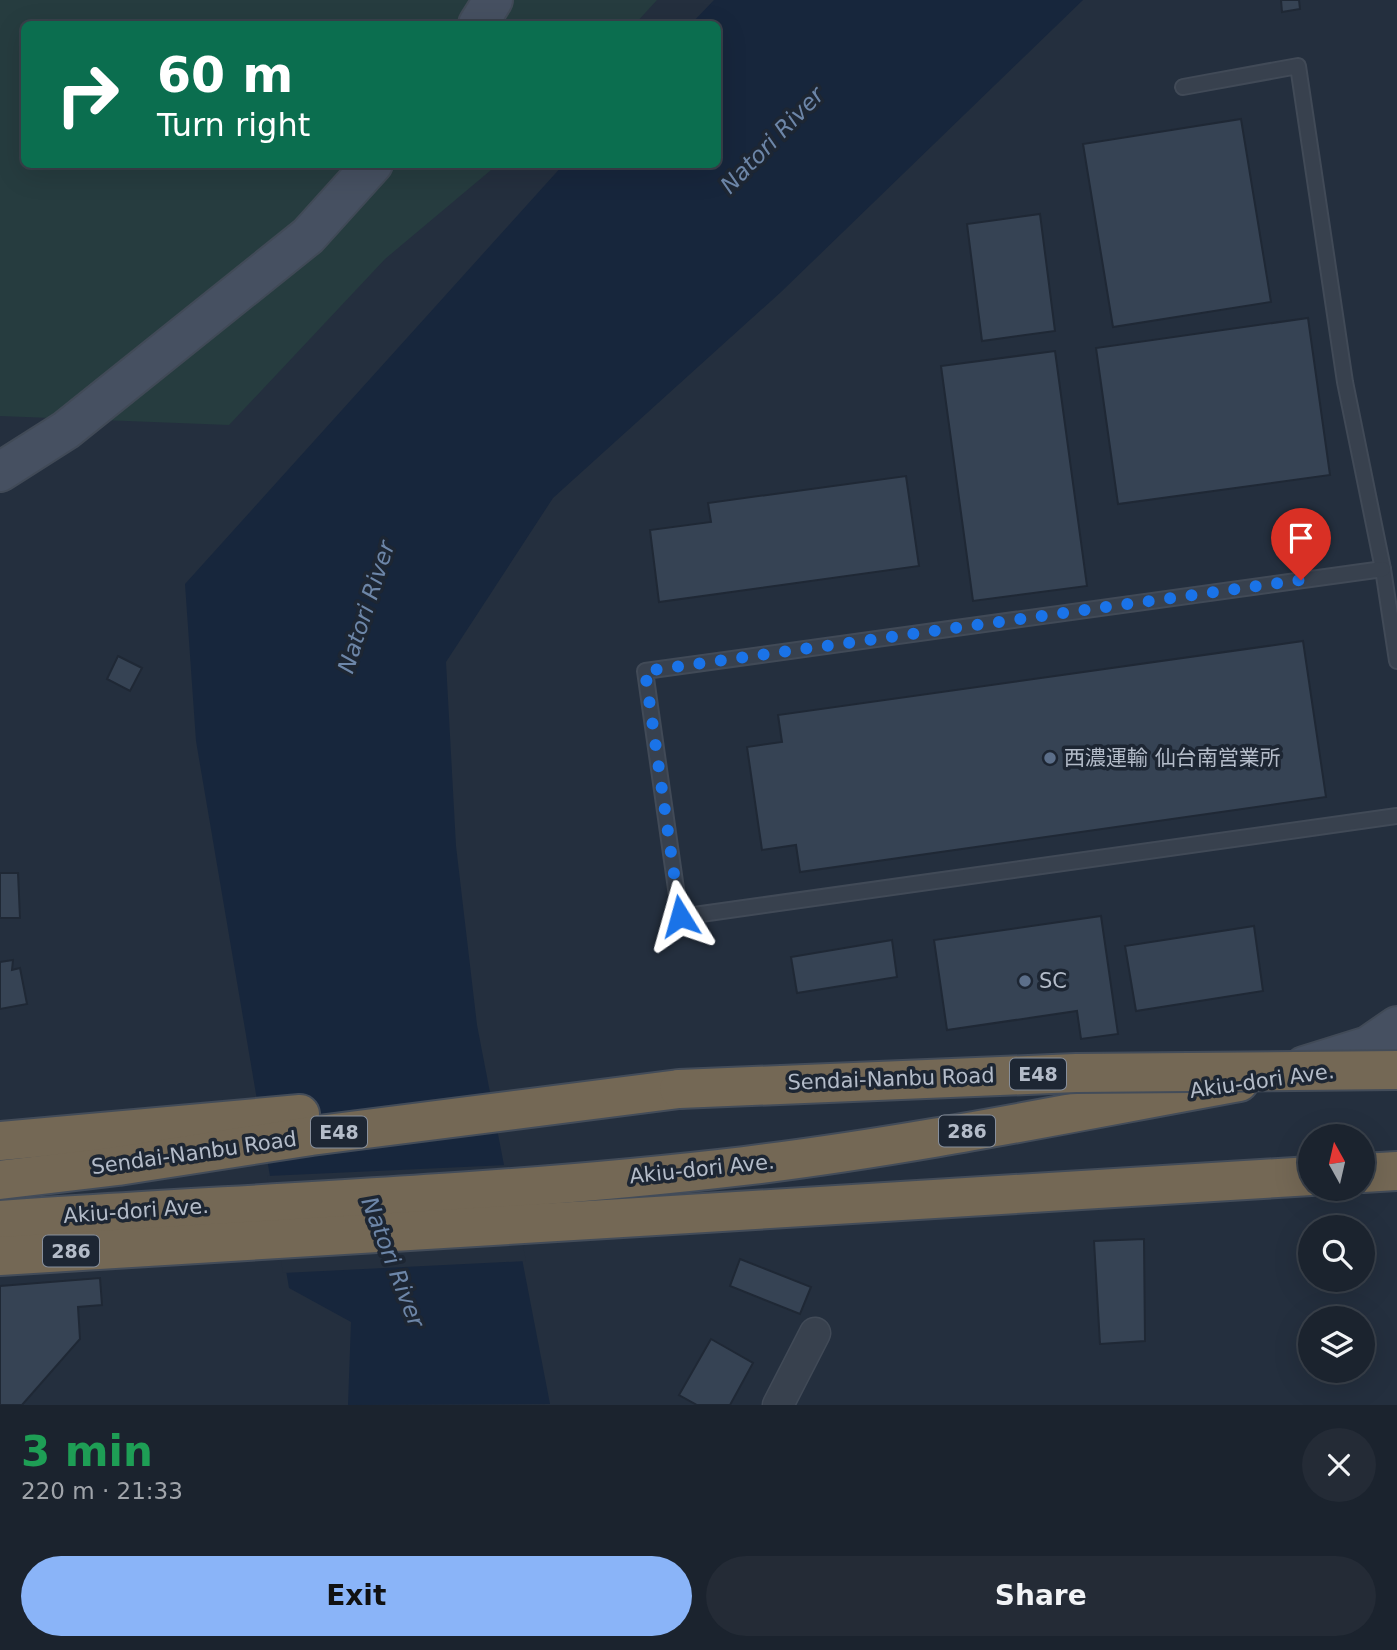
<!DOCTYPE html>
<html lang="en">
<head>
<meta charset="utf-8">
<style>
  :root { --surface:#1b232e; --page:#242b36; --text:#f1f3f6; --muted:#a0a4aa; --line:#39404a; --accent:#8ab4f8 }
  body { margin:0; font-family:"DejaVu Sans","Noto Sans JP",sans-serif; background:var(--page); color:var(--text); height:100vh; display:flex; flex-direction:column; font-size:26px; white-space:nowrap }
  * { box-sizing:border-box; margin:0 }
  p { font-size:23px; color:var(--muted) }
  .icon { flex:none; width:38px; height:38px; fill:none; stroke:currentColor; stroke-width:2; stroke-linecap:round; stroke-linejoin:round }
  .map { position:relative; height:1405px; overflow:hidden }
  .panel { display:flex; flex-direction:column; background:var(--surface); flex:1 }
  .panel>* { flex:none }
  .banner { position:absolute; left:21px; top:21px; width:700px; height:147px; border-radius:10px; box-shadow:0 7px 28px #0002,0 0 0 2px var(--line); background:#0b6e4f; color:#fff; overflow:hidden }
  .needle { width:46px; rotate:352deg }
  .fabs { position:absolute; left:1298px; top:1124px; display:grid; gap:14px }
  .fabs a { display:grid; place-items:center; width:77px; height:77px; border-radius:50%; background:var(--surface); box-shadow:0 7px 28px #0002,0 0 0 2px var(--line); font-size:35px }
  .pin { position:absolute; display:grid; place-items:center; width:60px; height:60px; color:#fff; margin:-72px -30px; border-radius:50% 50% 50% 0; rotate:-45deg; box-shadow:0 0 7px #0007 }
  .pin .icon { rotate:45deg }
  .me { position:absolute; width:77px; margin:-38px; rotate:352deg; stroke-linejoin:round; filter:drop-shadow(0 0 5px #0008) }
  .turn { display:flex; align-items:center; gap:24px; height:147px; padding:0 21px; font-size:32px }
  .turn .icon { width:91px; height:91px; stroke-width:2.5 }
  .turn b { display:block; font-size:49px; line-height:60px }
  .round { display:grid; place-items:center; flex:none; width:74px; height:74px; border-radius:37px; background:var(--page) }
  .headline { display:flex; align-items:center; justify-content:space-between; height:119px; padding:0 21px }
  h1 { font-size:42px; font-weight:800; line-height:52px; color:#1e9e55 }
  .primary-button { display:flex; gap:14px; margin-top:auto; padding:14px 21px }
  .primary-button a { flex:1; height:80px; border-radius:42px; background:var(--accent); color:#111; font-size:28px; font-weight:800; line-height:80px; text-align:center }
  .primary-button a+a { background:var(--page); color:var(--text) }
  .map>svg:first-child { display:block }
</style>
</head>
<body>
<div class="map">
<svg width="1397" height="1405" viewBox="0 0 1397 1405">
  <rect width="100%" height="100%" fill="#242f3e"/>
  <path fill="#263c3f" d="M0,0h657l-22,24h-611v140l473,1 -112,94 -156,166 -229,-9z"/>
  <path fill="#17263c" d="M714,0h369l-302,292 -228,206 -107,164 10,184 21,179 73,379 -202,1 3,-83 -62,-34 -93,-547 -11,-157 378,-419 155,-1v-140h-27z"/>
  <path fill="#242f3e" d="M507,1165l19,96 -243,12 -16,-97z"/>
  <g fill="#364354" stroke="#1f2835" stroke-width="2">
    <path d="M1281,0h18l1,9 -18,3z"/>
    <path d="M1241,119l30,183 -158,25 -30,-183z"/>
    <path d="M1040,214l15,117 -73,10 -15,-117z"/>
    <path d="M1308,318l22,157 -212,29 -22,-156z"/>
    <path d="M1055,351l32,235 -114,15 -32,-235z"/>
    <path d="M906,476l13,90 -260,36 -9,-72 61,-8 -3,-19z"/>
    <path d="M1303,641l23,156 -526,75 -4,-27 -34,5 -15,-103 35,-5 -4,-27z"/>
    <path d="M118,656l24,12 -12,23 -23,-12z"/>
    <path d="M0,873h18l2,45h-20z"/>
    <path d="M1101,916l17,118 -37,5 -4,-28 -130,19 -13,-90z"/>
    <path d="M1254,926l9,65 -127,20 -11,-65z"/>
    <path d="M892,940l5,37 -100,16 -6,-36z"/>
    <path d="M13,960l-1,10 8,-2 7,36 -27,5v-47z"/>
    <path d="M1144,1239l1,102 -45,3 -6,-103z"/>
    <path d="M740,1259l71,28 -11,27 -70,-28z"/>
    <path d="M100,1278l2,27 -24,2 2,32 -58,66h-22v-119z"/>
    <path d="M711,1339l42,24 -23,42h-33l-18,-10z"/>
  </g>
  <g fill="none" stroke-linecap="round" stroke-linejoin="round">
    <g stroke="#414a57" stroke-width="18">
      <g id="lane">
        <path d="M1183,87l115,-21 47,316 38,187 14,92"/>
        <path d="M1383,569l-738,102 35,246 717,-101"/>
      </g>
    </g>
    <g stroke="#414a57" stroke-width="33">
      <path id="street" d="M778,1405l37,-72"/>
    </g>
    <g stroke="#414a57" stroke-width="42">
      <g id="secondary">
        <path d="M478,24l15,-24"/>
        <path d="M0,472l66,-42 242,-194 65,-72"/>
        <path d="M1304,1066l64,-20 29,-20"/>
      </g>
    </g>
    <g stroke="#434c59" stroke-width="42">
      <g id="highway">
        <path d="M0,1141l300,-27"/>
        <path d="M1363,1173l34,-2"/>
        <path d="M0,1180l118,-14 193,-30 368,-47"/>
        <path d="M0,1220c248,-17 497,-25 744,-54 166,-20 330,-54 495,-84"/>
        <path d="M0,1256l1311,-80"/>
      </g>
    </g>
    <use href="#lane" stroke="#38414e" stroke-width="14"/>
    <use href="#street" stroke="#38414e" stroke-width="30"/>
    <use href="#secondary" stroke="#465061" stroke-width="38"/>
    <use href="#highway" stroke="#746855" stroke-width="38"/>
    <g stroke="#434c59" stroke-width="42" stroke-linecap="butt">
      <path id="highway-bridge" d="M679,1089l397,-16 321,-3"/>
    </g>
    <use href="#highway-bridge" stroke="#746855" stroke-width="38"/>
  </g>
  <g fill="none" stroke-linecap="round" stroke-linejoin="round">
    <path stroke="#1a73e8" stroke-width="12" stroke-dasharray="0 21.6" d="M680,916l-35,-245 656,-91"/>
  </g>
  <g fill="#5c6f8a" stroke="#1d2633" stroke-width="2.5">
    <circle cx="1050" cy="758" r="7"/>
    <circle cx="1025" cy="981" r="7"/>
  </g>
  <g text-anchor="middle" stroke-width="7" stroke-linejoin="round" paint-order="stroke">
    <g fill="#1d2633" stroke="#878f9c" stroke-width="2">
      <rect x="1010" y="1058.5" width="56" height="31" rx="5"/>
      <rect x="939" y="1115.5" width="56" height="31" rx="5"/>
      <rect x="311" y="1116.5" width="56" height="31" rx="5"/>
      <rect x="43" y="1235.5" width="56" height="31" rx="5"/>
    </g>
    <g font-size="19" font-weight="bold" fill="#b4bcc9">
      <text x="1038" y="1081">E48</text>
      <text x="967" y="1138">286</text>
      <text x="339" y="1139">E48</text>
      <text x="71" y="1258">286</text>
    </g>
    <g font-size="21" fill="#b4bcc9" stroke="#1d2633" text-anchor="start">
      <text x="1064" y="765">西濃運輸 仙台南営業所</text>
      <text x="1039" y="988">SC</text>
    </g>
    <g font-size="21" fill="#b4bcc9" stroke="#1d2633">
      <text transform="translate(891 1079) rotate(-2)" y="7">Sendai-Nanbu Road</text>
      <text transform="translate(1262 1081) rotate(-8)" y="7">Akiu-dori Ave.</text>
      <text transform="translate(194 1153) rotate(-8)" y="7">Sendai-Nanbu Road</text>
      <text transform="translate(702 1169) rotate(-6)" y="7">Akiu-dori Ave.</text>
      <text transform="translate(136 1211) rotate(-4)" y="7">Akiu-dori Ave.</text>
    </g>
    <g font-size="23" font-style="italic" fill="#6d86a8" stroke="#1d2633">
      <text transform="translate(772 140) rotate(-46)" y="8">Natori River</text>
      <text transform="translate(366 607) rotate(-72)" y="8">Natori River</text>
      <text transform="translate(393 1262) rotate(69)" y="8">Natori River</text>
    </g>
  </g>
</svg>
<div class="fabs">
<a><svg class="needle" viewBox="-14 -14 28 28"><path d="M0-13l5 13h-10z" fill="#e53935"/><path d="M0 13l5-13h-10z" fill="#a0a4aa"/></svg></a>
<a><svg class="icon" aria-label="search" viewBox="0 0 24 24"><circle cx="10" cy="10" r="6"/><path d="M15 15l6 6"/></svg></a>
<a><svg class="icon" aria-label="layers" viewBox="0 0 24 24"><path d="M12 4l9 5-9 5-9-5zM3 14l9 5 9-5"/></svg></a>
</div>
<div class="pin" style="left:1301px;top:580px;background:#d93025"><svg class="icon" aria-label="arrive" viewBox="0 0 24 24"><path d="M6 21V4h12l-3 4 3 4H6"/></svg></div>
<svg class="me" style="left:680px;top:916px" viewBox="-20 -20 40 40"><path d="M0-17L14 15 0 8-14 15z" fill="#1a73e8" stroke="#fff" stroke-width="4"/></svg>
<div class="banner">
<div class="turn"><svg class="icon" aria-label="right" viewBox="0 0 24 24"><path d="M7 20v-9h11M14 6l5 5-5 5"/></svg><div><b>60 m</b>Turn right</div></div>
</div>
</div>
<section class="panel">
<div class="headline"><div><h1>3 min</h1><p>220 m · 21:33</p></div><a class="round"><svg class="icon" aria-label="close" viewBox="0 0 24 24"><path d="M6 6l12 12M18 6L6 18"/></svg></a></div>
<div class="primary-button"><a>Exit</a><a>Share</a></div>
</section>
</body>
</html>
